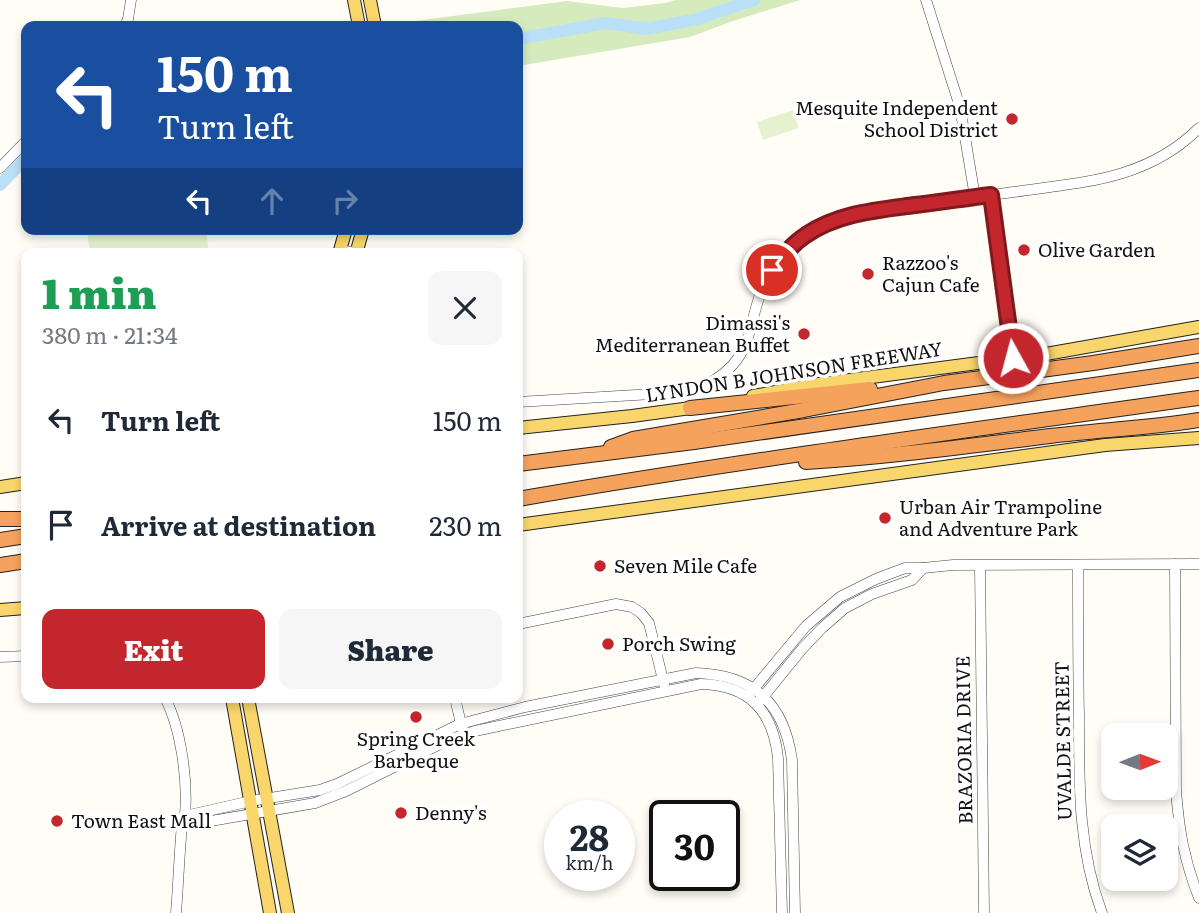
<!DOCTYPE html>
<html lang="en">
<head>
<meta charset="utf-8">
<style>
  :root { --surface:#fff; --page:#f6f6f7; --text:#1f2937; --muted:#747a83; --accent:#c4262e }
  body { margin:0; font-family:Literata,serif; background:var(--page); color:var(--text); height:100vh; display:flex; flex-direction:column; font-size:26px; white-space:nowrap }
  * { box-sizing:border-box; margin:0 }
  p { font-size:23px; color:var(--muted) }
  .icon { flex:none; width:38px; height:38px; fill:none; stroke:currentColor; stroke-width:2; stroke-linecap:round; stroke-linejoin:round }
  .map { position:relative; flex:1; overflow:hidden }
  .drawer { position:absolute; left:21px; top:248px; width:502px; height:455px; display:flex; flex-direction:column; background:var(--surface); border-radius:14px; box-shadow:0 4px 10px #0003 }
  .drawer>* { flex:none }
  .hud { position:absolute; left:21px; top:21px; width:502px; height:214px; border-radius:14px; box-shadow:0 4px 10px #0003; background:#1a4fa0; color:#fff; overflow:hidden }
  .needle { width:46px; rotate:89deg }
  .tools { position:absolute; left:1101px; top:723px; display:grid; gap:14px }
  .tools a { display:grid; place-items:center; width:77px; height:77px; border-radius:14px; background:var(--surface); box-shadow:0 4px 10px #0003; font-size:35px }
  .speed { position:absolute; left:544px; top:800px; display:flex; gap:14px; font-size:35px; font-weight:700; text-align:center }
  .speed>* { display:grid; place-content:center; width:91px; height:91px; border-radius:50%; background:var(--surface); box-shadow:0 4px 10px #0003; line-height:1 }
  .speed small { font-size:18px; font-weight:400 }
  .speed .limit { border:4px solid #111; border-radius:10px; background:#fff; color:#111 }
  .pin { position:absolute; display:grid; place-items:center; width:60px; height:60px; color:#fff; margin:-30px; border:4px solid #fff; border-radius:50%; box-shadow:0 2px 7px #0007 }
  .me { position:absolute; width:77px; margin:-38px; rotate:353deg; stroke-linejoin:round; filter:drop-shadow(0 0 5px #0008) }
  .turn { display:flex; align-items:center; gap:24px; height:147px; padding:0 21px; font-size:32px }
  .turn .icon { width:91px; height:91px; stroke-width:2.5 }
  .turn b { display:block; font-size:49px; line-height:60px }
  .lanes { display:flex; align-items:center; height:66px; padding:0 21px; background:#0003; justify-content:center; gap:35px; direction:ltr }
  .lanes .off { opacity:.35 }
  .round { display:grid; place-items:center; flex:none; width:74px; height:74px; border-radius:14px; background:var(--page) }
  .headline { display:flex; align-items:center; justify-content:space-between; height:119px; padding:0 21px }
  h1 { font-size:42px; font-weight:800; line-height:52px; color:#1e9e55 }
  .button { display:flex; gap:14px; margin-top:auto; padding:14px 21px }
  .button a { flex:1; height:80px; border-radius:14px; background:var(--accent); color:#fff; font-size:28px; font-weight:800; line-height:80px; text-align:center }
  .button a+a { background:var(--page); color:var(--text) }
  ul { padding:0; list-style:none }
  li { display:flex; align-items:center; gap:21px; height:105px; padding:0 21px }
  li div { flex:1 }
  li b { display:block; font-size:26px }
  li em { font-style:normal }
  .map>svg:first-child { display:block }
</style>
</head>
<body>
<div class="map">
<svg width="1199" height="913" viewBox="0 0 1199 913">
  <rect width="100%" height="100%" fill="#fffdf5"/>
  <path fill="#d5ebbd" d="M676,0h124l-70,22 -40,15 -172,29v-40h-134v-1l183,-24 56,7 42,-5z"/>
  <g fill="#e6f2cf">
    <path d="M793,110l6,18 -36,12 -6,-18z"/>
    <path d="M87,229h119l3,25h-119z"/>
  </g>
  <g fill="none" stroke-linecap="round" stroke-linejoin="round">
    <g stroke="#b9e0f7" stroke-width="12">
      <path d="M518,39l88,-16 40,6 51,-10 57,-19"/>
      <path d="M0,185l26,-27"/>
    </g>
    <g stroke="#444" stroke-width="11">
      <g id="minor">
        <path d="M926,0l34,107 15,90"/>
        <path d="M125,26l3,-7 3,-19"/>
        <path d="M0,168l26,-27"/>
        <path d="M991,195l22,163"/>
        <path d="M340,251l17,1 8,2"/>
        <path d="M518,402l168,-10c28,-7 54,-26 62,-55 7,-23 10,-45 23,-66 25,-39 61,-53 104,-60 46,-7 93,-13 139,-19 69,-10 133,-12 185,-64"/>
        <path d="M1175,564l1,226c3,40 8,70 23,108"/>
        <path d="M1078,565c0,50 0,101 1,151 0,68 -1,132 23,197"/>
        <path d="M980,566l4,347"/>
        <path d="M518,624l98,-20 16,3 9,6 8,10 15,61"/>
        <path d="M0,657l26,-1"/>
        <path d="M751,692l55,-66 34,-29 36,-18 29,-11h18l30,-3 246,-1"/>
        <path d="M165,698c16,30 23,83 20,117 -1,7 -4,14 -4,22 -2,25 -3,51 -5,76"/>
        <path d="M455,698l7,30"/>
        <path d="M759,702l43,-53 20,-21 23,-20 27,-14 40,-14 11,-12"/>
        <path d="M185,816l66,-15 69,-11 17,-6 123,-60 65,-17 171,-34c58,2 88,30 96,87l3,153"/>
        <path d="M182,826l133,-23 31,-12 102,-51 27,-9 226,-47c48,1 72,27 77,74l4,155"/>
      </g>
    </g>
    <g stroke="#222" stroke-width="14">
      <g id="major">
        <path d="M354,0l5,26"/>
        <path d="M370,0l5,26"/>
        <path d="M339,254l7,-25"/>
        <path d="M356,254l7,-25"/>
        <path d="M753,396l66,-12 227,-30 153,-27"/>
        <path d="M518,428l114,-12 66,-9"/>
        <path d="M0,487l26,-4"/>
        <path d="M518,525l587,-80 94,-7"/>
        <path d="M0,610l26,-2"/>
        <path d="M232,698l38,215"/>
        <path d="M248,698l40,215"/>
      </g>
    </g>
    <g stroke="#222" stroke-width="16">
      <g id="highway">
        <path d="M690,408l180,-19"/>
        <path d="M611,447l22,-8 171,-29 140,-27 149,-20 106,-17"/>
        <path d="M806,462c82,-5 163,-16 244,-26 50,-6 100,-8 149,-16"/>
        <path d="M518,464l176,-22 505,-72"/>
        <path d="M518,499c226,-39 454,-69 681,-101"/>
        <path d="M0,519h26"/>
        <path d="M0,540l26,-4"/>
        <path d="M0,565l26,-4"/>
      </g>
    </g>
    <use href="#minor" stroke="#fff" stroke-width="10"/>
    <use href="#major" stroke="#f9d66b" stroke-width="12"/>
    <use href="#highway" stroke="#f5a25d" stroke-width="14"/>
  </g>
  <g fill="none" stroke-linecap="round" stroke-linejoin="round">
    <g stroke="#7f191e" stroke-width="18">
      <path id="route" d="M772,270c10,-13 20,-26 34,-35 32,-22 72,-25 109,-30 26,-3 51,-7 76,-10l22,163"/>
    </g>
    <use href="#route" stroke="#c4262e" stroke-width="12"/>
  </g>
  <g fill="#c4262e" stroke="#fff" stroke-width="2.5">
    <circle cx="1012" cy="119" r="7"/>
    <circle cx="1024" cy="250" r="7"/>
    <circle cx="868" cy="274" r="7"/>
    <circle cx="804" cy="334" r="7"/>
    <circle cx="885" cy="518" r="7"/>
    <circle cx="600" cy="566" r="7"/>
    <circle cx="608" cy="644" r="7"/>
    <circle cx="416" cy="717" r="7"/>
    <circle cx="401" cy="813" r="7"/>
    <circle cx="57" cy="821" r="7"/>
  </g>
  <g text-anchor="middle" stroke-width="7" stroke-linejoin="round" paint-order="stroke">
    <g font-size="19" fill="#111" stroke="#fff" text-anchor="start">
      <text x="998" y="115" text-anchor="end">Mesquite Independent<tspan x="998" dy="22">School District</tspan></text>
      <text x="1038" y="257">Olive Garden</text>
      <text x="882" y="270">Razzoo's<tspan x="882" dy="22">Cajun Cafe</tspan></text>
      <text x="790" y="330" text-anchor="end">Dimassi's<tspan x="790" dy="22">Mediterranean Buffet</tspan></text>
      <text x="899" y="514">Urban Air Trampoline<tspan x="899" dy="22">and Adventure Park</tspan></text>
      <text x="614" y="573">Seven Mile Cafe</text>
      <text x="622" y="651">Porch Swing</text>
      <text x="416" y="746" text-anchor="middle">Spring Creek<tspan x="416" dy="22">Barbeque</tspan></text>
      <text x="415" y="820">Denny's</text>
      <text x="71" y="828">Town East Mall</text>
    </g>
    <g font-size="19" fill="#111" stroke="#fff">
      <text transform="translate(794 372) rotate(-9)" y="7">LYNDON B JOHNSON FREEWAY</text>
      <text transform="translate(964 740) rotate(-91)" y="7">BRAZORIA DRIVE</text>
      <text transform="translate(1063 741) rotate(-91)" y="7">UVALDE STREET</text>
    </g>
  </g>
</svg>
<div class="tools">
<a><svg class="needle" viewBox="-14 -14 28 28"><path d="M0-13l5 13h-10z" fill="#e53935"/><path d="M0 13l5-13h-10z" fill="#747a83"/></svg></a>
<a><svg class="icon" aria-label="layers" viewBox="0 0 24 24"><path d="M12 4l9 5-9 5-9-5zM3 14l9 5 9-5"/></svg></a>
</div>
<div class="speed"><div>28<small>km/h</small></div><div class="limit">30</div></div>
<div class="pin" style="left:772px;top:270px;background:#d93025"><svg class="icon" aria-label="arrive" viewBox="0 0 24 24"><path d="M6 21V4h12l-3 4 3 4H6"/></svg></div>
<svg class="me" style="left:1013px;top:358px" viewBox="-20 -20 40 40"><circle r="17" fill="#c4262e" stroke="#fff" stroke-width="3"/><path d="M0-11L8 9 0 5-8 9z" fill="#fff"/></svg>
<div class="hud">
<div class="turn"><svg class="icon" aria-label="left" viewBox="0 0 24 24"><path d="M17 20v-9H6M10 6l-5 5 5 5"/></svg><div><b>150 m</b>Turn left</div></div>
<div class="lanes"><svg class="icon" aria-label="left" viewBox="0 0 24 24"><path d="M17 20v-9H6M10 6l-5 5 5 5"/></svg><svg class="icon off" aria-label="ahead" viewBox="0 0 24 24"><path d="M12 20V5M6 11l6-6 6 6"/></svg><svg class="icon off" aria-label="right" viewBox="0 0 24 24"><path d="M7 20v-9h11M14 6l5 5-5 5"/></svg></div>
</div>
<section class="drawer">
<div class="headline"><div><h1>1 min</h1><p>380 m · 21:34</p></div><a class="round"><svg class="icon" aria-label="close" viewBox="0 0 24 24"><path d="M6 6l12 12M18 6L6 18"/></svg></a></div>
<ul>
<li><svg class="icon" aria-label="left" viewBox="0 0 24 24"><path d="M17 20v-9H6M10 6l-5 5 5 5"/></svg><div><b>Turn left</b></div><em>150 m</em></li>
<li><svg class="icon" aria-label="arrive" viewBox="0 0 24 24"><path d="M6 21V4h12l-3 4 3 4H6"/></svg><div><b>Arrive at destination</b></div><em>230 m</em></li>
</ul>
<div class="button"><a>Exit</a><a>Share</a></div>
</section>
</div>
</body>
</html>
